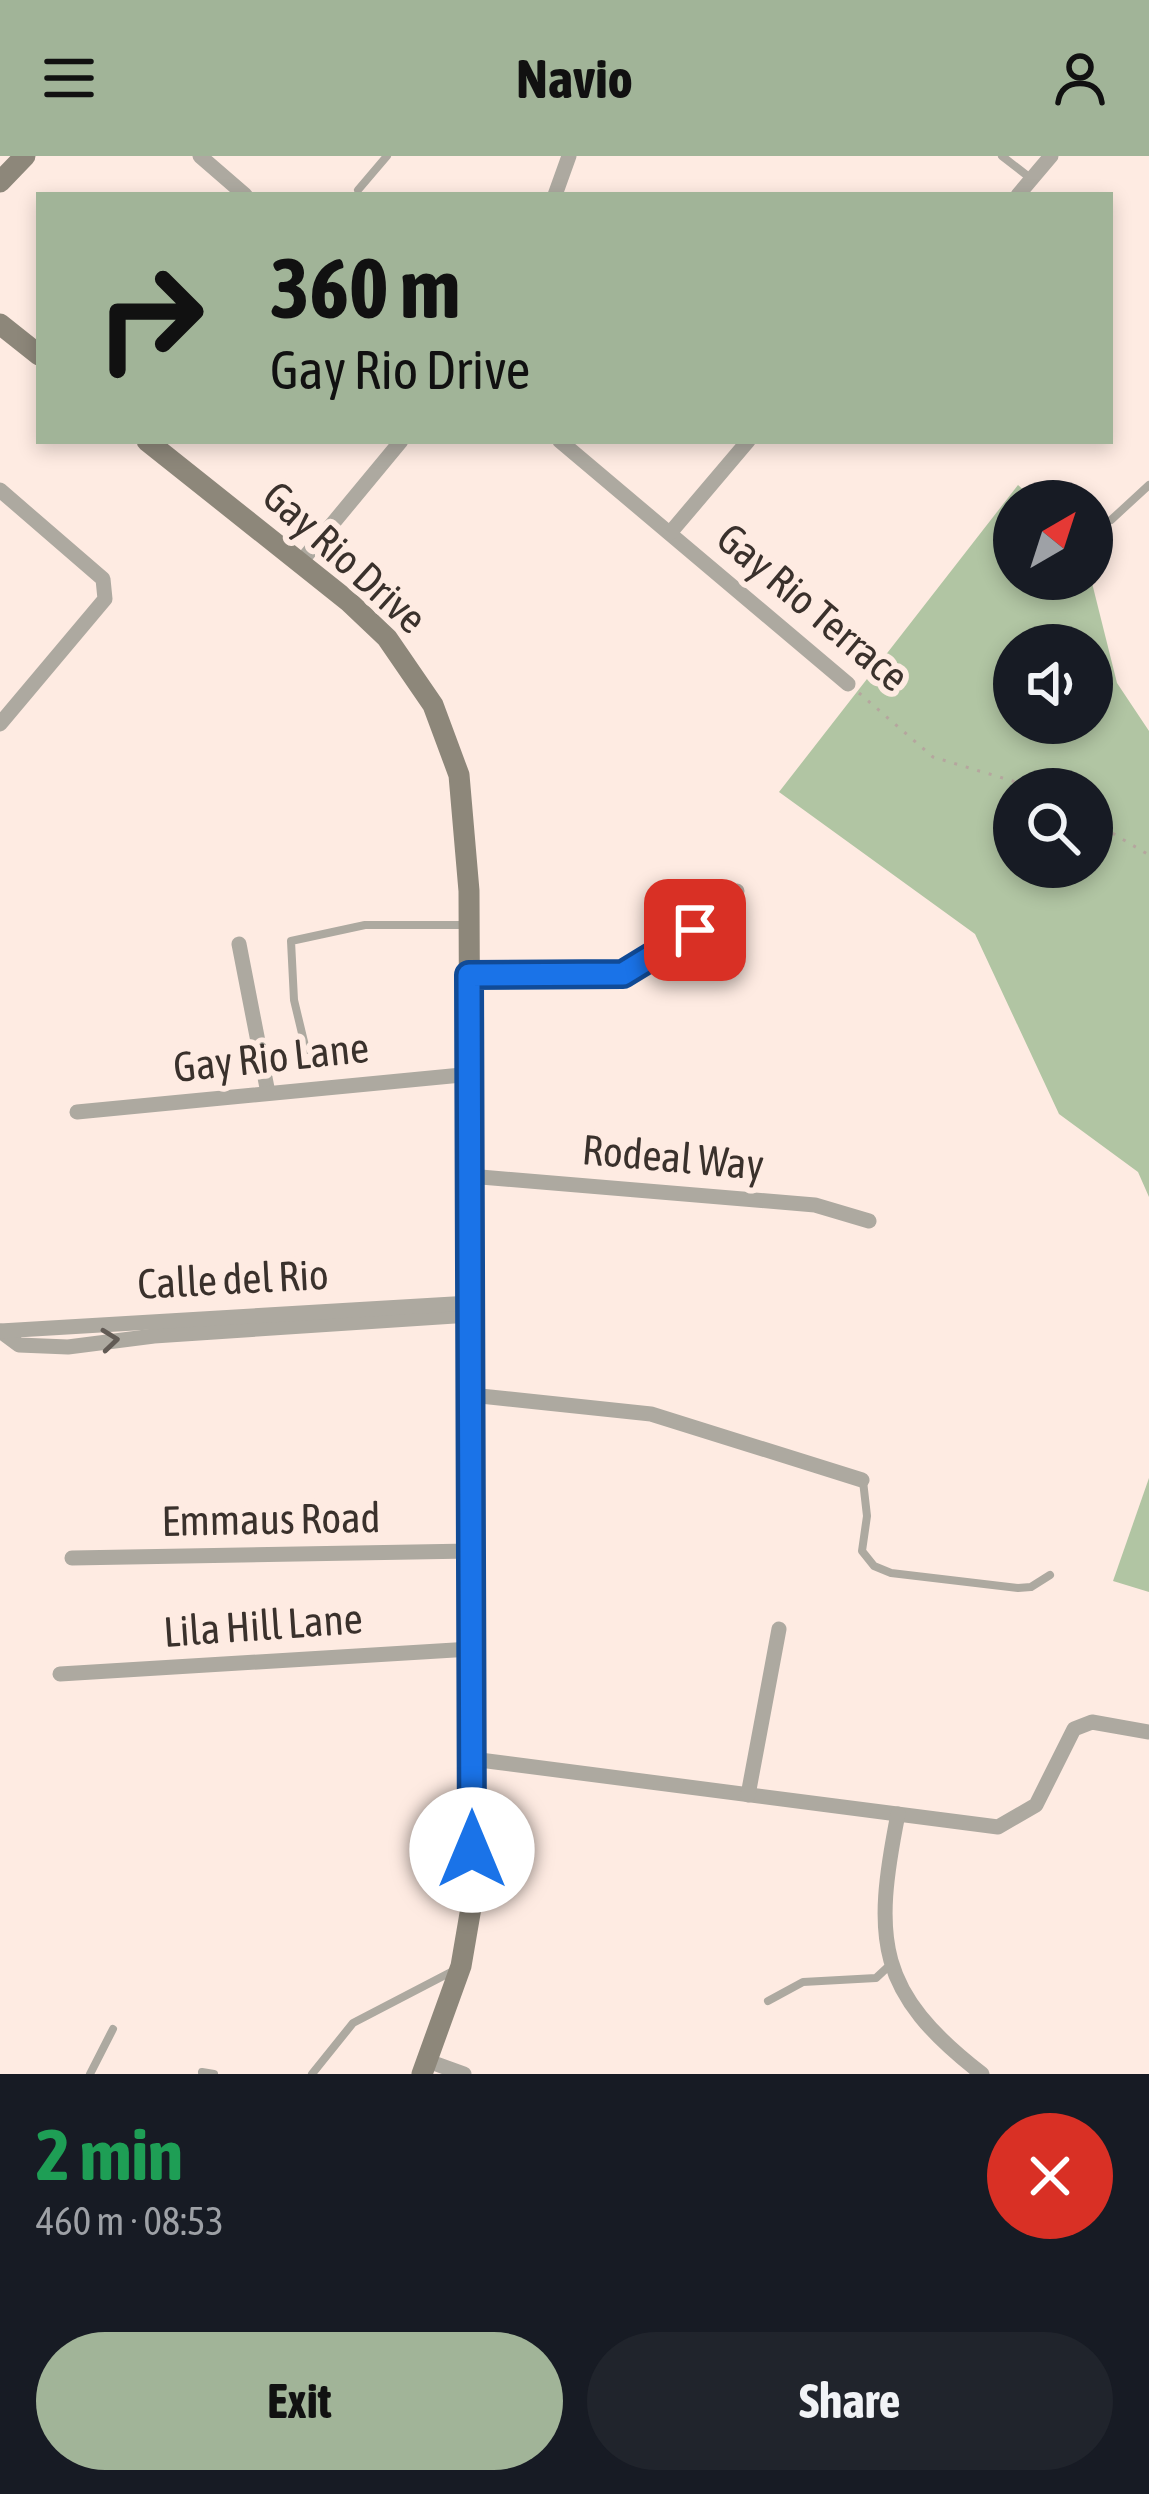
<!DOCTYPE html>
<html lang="en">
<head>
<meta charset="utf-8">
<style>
  :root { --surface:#171b24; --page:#20242c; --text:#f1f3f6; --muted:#9ea1a6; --accent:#a1b498 }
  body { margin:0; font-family:"Asap Condensed",sans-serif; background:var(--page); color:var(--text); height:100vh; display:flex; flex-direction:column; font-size:45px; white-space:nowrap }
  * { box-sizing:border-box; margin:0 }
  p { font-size:39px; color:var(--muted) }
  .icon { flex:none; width:66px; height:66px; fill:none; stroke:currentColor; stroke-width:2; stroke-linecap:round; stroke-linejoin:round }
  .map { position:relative; height:1918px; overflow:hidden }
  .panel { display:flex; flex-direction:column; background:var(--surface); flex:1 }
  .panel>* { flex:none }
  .top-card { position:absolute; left:36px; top:36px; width:1077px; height:252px; border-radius:0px; box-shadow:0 6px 18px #0003; background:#a1b498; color:#111; overflow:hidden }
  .needle { width:78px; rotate:39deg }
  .tools { position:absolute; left:993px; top:324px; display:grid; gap:24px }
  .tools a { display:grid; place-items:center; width:120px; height:120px; border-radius:50%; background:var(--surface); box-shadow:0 6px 18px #0003; font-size:60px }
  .pin { position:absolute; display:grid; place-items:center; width:102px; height:102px; color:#fff; margin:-51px; border-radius:24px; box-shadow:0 6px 18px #0006 }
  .me { position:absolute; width:132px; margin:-66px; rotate:0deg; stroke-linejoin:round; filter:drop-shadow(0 0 9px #0008) }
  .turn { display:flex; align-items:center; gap:42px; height:252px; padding:0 36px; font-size:54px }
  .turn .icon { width:156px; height:156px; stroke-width:2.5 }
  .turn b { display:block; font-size:84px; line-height:102px }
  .round { display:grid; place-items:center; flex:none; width:126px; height:126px; border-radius:63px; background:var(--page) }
  .headline { display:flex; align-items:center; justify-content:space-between; height:204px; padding:0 36px }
  h1 { font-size:72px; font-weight:700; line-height:90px; color:#1e9e55 }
  .cta { display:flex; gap:24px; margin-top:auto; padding:24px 36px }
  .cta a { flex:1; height:138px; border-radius:72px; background:var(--accent); color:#111; font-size:48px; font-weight:700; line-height:138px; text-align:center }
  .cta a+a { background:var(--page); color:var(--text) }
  header { display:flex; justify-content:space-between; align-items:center; height:156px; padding:0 36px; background:var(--accent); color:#111; font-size:54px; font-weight:700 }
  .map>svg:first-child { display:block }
</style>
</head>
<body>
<header><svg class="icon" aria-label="menu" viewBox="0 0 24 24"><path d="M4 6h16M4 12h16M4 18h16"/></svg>Navio<svg class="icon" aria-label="person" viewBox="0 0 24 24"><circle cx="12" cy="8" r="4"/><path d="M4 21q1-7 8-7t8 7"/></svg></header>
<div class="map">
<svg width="1149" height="1918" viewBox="0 0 1149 1918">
  <rect width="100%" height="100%" fill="#feebe2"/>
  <g fill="#b1c5a3" fill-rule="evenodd">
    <path d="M1018,329l18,16h-22v78h77l26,104 32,48v466l-11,-25 -79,-58 -84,-180 -196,-142zM1014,489h78v78h-78zM1014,633h78v78h-78z"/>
    <path d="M1149,1322v114l-36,-11z"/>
  </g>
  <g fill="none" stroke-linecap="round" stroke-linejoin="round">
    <g stroke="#b5a69e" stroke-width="3" stroke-dasharray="3 9" stroke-linecap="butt">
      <path d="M859,537l74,64 106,32"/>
      <path d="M1092,665l57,34"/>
    </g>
    <g stroke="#ada9a0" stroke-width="8">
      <path d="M1002,0l27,21"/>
      <path d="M358,34l29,-34"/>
      <path d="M1111,364l38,-35"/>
      <path d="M306,894l-12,-50 -3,-59 74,-16h102"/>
      <path d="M863,1325l4,35 -5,35 12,15 17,7 127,15 13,-1 19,-12"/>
      <path d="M768,1845l35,-19 73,-4 14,-13"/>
      <path d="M202,1916l12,2"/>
      <path d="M90,1918l23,-45"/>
      <path d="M312,1918l41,-51 100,-52"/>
    </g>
    <g stroke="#ada9a0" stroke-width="15">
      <path d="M200,0l45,39"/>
      <path d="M555,39l14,-39"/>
      <path d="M1018,39l33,-39"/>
      <path d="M560,285l288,243"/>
      <path d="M0,334l103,89 2,20 -105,125"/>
      <path d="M670,377l78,-92"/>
      <path d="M300,407l101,-122"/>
      <path d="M239,788l29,149"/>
      <path d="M469,819l169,-6 57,-39 42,-39"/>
      <path d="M77,956l395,-38"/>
      <path d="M469,1020l346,29 54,16"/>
      <path d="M0,1175l19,14 49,2 86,-11 316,-21"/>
      <path d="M0,1175l470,-28"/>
      <path d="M471,1239l180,19 211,66"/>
      <path d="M72,1402l399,-7"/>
      <path d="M60,1518l411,-25"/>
      <path d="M472,1603l526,68 38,-22 38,-76 18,-7 57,10"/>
      <path d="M748,1639l31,-166"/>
      <path d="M898,1658c-25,126 -22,178 84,260"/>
      <path d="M428,1905l36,13"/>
    </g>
    <g stroke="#8d877a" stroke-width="21">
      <path d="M0,26l25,-26"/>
      <path d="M0,168l39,31"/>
      <path d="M147,285l201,160 39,37 46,67 26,70 10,116 4,1005 -12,70 -39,108"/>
    </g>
  </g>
  <defs><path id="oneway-chevron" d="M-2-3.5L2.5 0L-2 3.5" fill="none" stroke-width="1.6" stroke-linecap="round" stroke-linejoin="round" transform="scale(3)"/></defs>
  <use stroke="#625b55" href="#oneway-chevron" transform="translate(110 1184) rotate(-6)"/>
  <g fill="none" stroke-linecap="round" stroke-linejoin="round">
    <g stroke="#114b97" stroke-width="30">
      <path id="route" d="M472,1694l-3,-875 154,-1 72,-44"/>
    </g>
    <use href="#route" stroke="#1a73e8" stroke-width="21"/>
  </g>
  <g text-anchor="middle" stroke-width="12" stroke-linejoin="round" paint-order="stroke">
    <g font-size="42" fill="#3a312c" stroke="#feebe2">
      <text transform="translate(345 401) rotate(42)" y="15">Gay Rio Drive</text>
      <text transform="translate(813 451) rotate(40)" y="15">Gay Rio Terrace</text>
      <text transform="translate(271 901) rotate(-6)" y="15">Gay Rio Lane</text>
      <text transform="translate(673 1001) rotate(5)" y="15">Rodeal Way</text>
      <text transform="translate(233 1123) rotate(-3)" y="15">Calle del Rio</text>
      <text transform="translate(271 1363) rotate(-1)" y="15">Emmaus Road</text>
      <text transform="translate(263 1469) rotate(-4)" y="15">Lila Hill Lane</text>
    </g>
  </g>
</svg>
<div class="tools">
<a><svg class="needle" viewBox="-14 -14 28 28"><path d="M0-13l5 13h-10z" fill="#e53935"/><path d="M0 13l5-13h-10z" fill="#9ea1a6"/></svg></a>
<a><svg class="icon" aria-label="sound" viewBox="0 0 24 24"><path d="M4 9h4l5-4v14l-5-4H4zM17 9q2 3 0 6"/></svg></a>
<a><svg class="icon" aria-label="search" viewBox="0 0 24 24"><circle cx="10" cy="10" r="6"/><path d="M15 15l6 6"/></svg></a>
</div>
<div class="pin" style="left:695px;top:774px;background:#d93025"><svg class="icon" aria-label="arrive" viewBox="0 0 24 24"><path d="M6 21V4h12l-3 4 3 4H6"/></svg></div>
<svg class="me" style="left:472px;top:1694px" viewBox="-20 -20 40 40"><circle r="19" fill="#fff"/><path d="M0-13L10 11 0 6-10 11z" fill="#1a73e8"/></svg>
<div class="top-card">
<div class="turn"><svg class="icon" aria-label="right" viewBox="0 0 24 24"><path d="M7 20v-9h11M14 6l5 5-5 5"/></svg><div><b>360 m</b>Gay Rio Drive</div></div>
</div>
</div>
<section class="panel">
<div class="headline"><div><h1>2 min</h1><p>460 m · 08:53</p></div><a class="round" style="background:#d93025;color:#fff"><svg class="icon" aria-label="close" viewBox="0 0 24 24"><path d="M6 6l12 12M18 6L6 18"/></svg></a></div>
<div class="cta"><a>Exit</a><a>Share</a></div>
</section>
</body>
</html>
